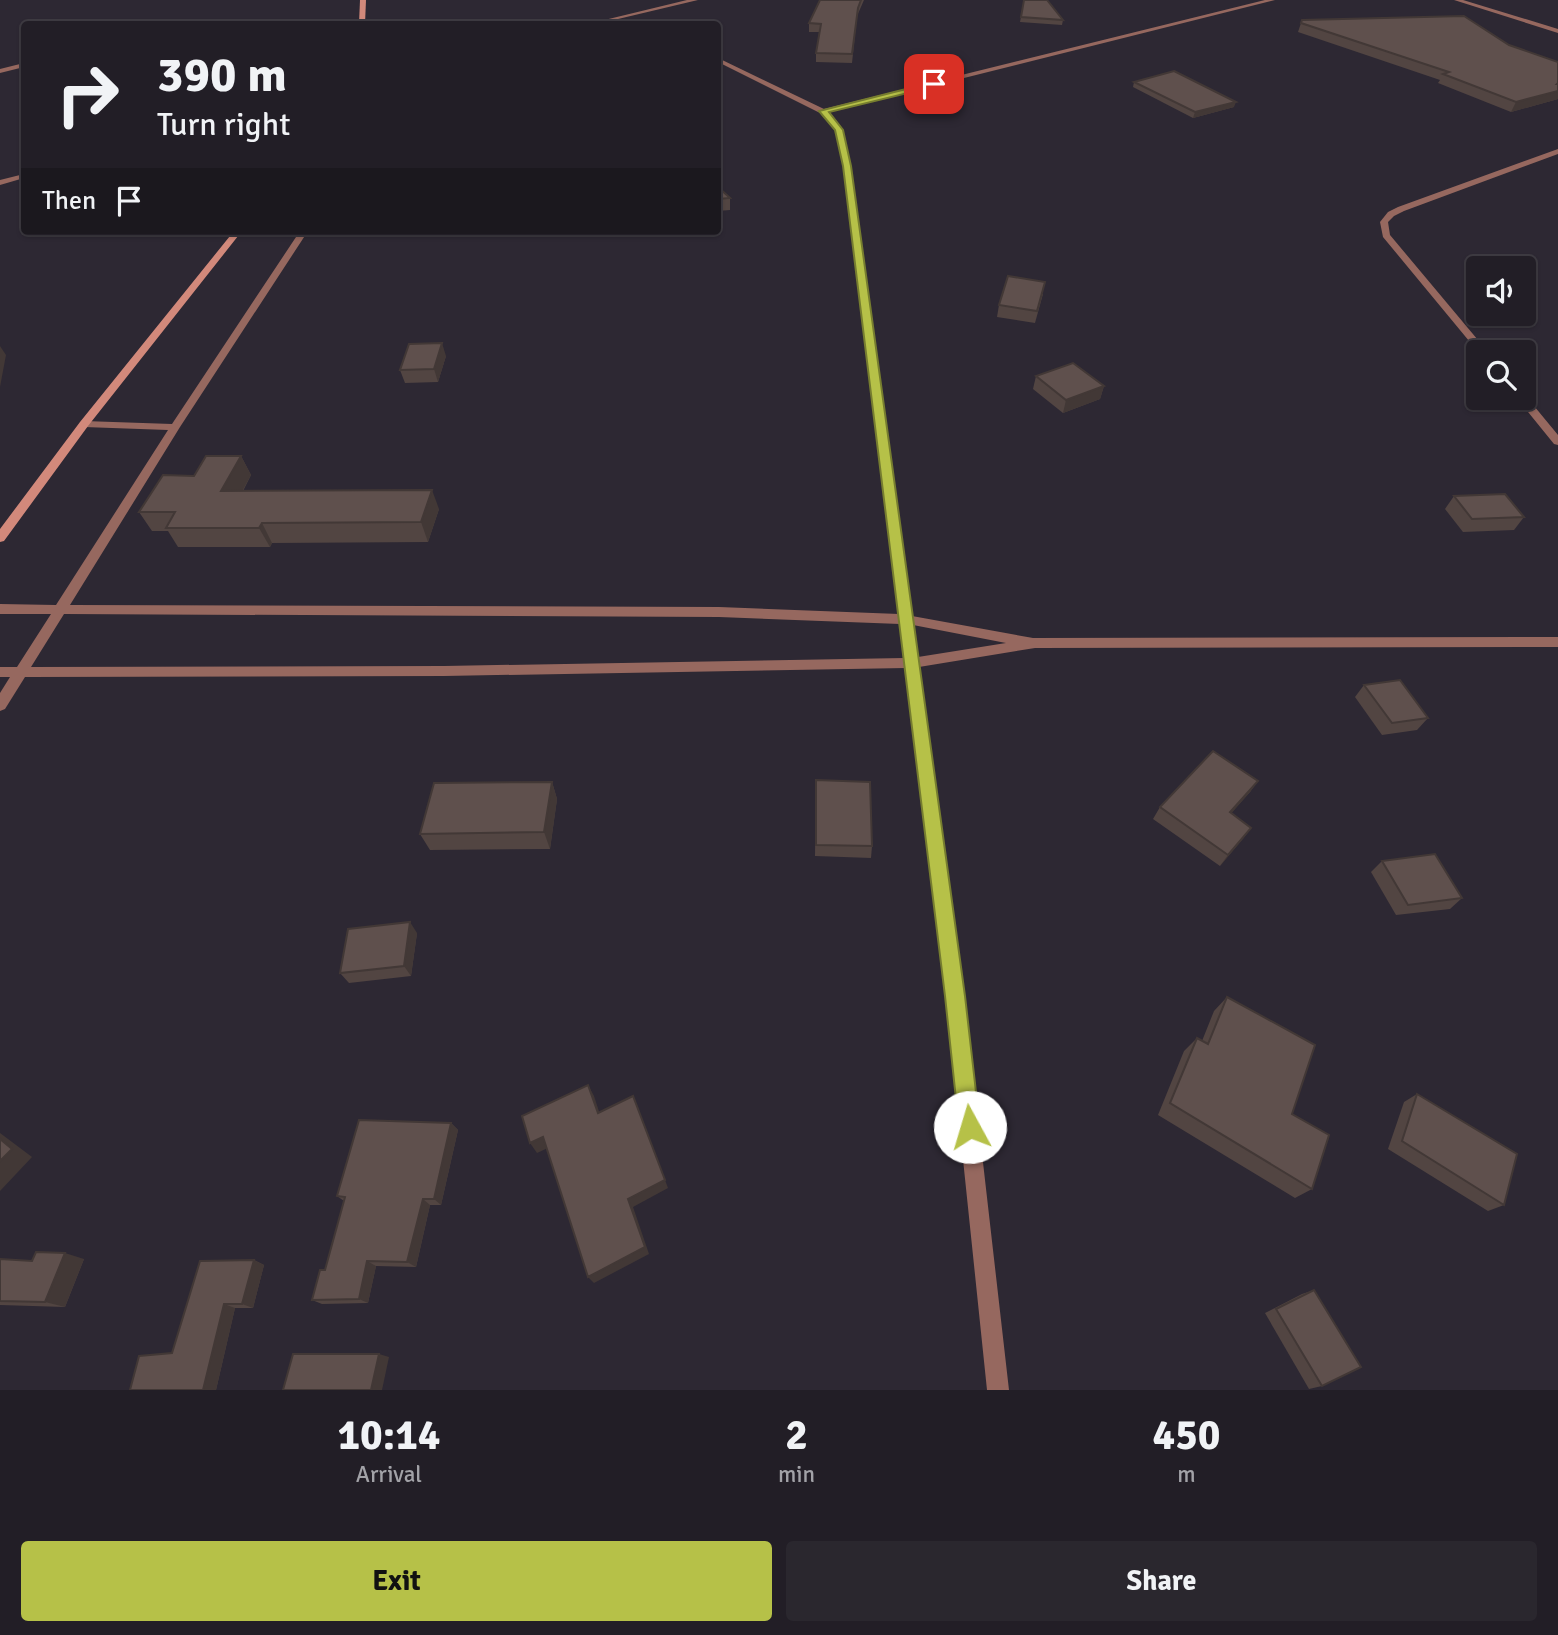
<!DOCTYPE html>
<html lang="en">
<head>
<meta charset="utf-8">
<style>
  :root { --surface:#221e26; --page:#2a272e; --text:#f1f3f6; --muted:#a2a2a7; --line:#3f3c43; --accent:#b6c148 }
  body { margin:0; font-family:Signika,sans-serif; background:var(--page); color:var(--text); height:100vh; display:flex; flex-direction:column; font-size:26px; white-space:nowrap }
  * { box-sizing:border-box; margin:0 }
  p { font-size:23px; color:var(--muted) }
  .icon { flex:none; width:38px; height:38px; fill:none; stroke:currentColor; stroke-width:2; stroke-linecap:round; stroke-linejoin:round }
  .map { position:relative; height:1390px; overflow:hidden }
  .panel { display:flex; flex-direction:column; background:var(--surface); flex:1 }
  .panel>* { flex:none }
  .banner { position:absolute; left:21px; top:21px; width:700px; height:214px; border-radius:7px; box-shadow:0 2px 5px #0004,0 0 0 2px var(--line); background:#221e26; color:var(--text); overflow:hidden }
  .tools { position:absolute; left:1466px; top:256px; display:grid; gap:14px }
  .tools a { display:grid; place-items:center; width:70px; height:70px; border-radius:7px; background:var(--surface); box-shadow:0 2px 5px #0004,0 0 0 2px var(--line); font-size:35px }
  .pin { position:absolute; display:grid; place-items:center; width:60px; height:60px; color:#fff; margin:-30px; border-radius:14px; box-shadow:0 4px 10px #0006 }
  .me { position:absolute; width:77px; margin:-38px; rotate:354deg; stroke-linejoin:round; filter:drop-shadow(0 0 5px #0008) }
  .turn { display:flex; align-items:center; gap:24px; height:147px; padding:0 21px; font-size:32px }
  .turn .icon { width:91px; height:91px; stroke-width:2.5 }
  .turn b { display:block; font-size:49px; line-height:60px }
  .then { display:flex; align-items:center; height:66px; padding:0 21px; background:#0003; gap:14px; font-size:26px }
  .eta { display:flex; justify-content:space-evenly; align-items:center; height:119px; text-align:center }
  .eta b { font-size:42px; font-weight:800; line-height:49px }
  .primary-button { display:flex; gap:14px; margin-top:auto; padding:14px 21px }
  .primary-button a { flex:1; height:80px; border-radius:7px; background:var(--accent); color:#111; font-size:28px; font-weight:800; line-height:80px; text-align:center }
  .primary-button a+a { background:var(--page); color:var(--text) }
  .map>svg:first-child { display:block }
</style>
</head>
<body>
<div class="map">
<svg width="1558" height="1390" viewBox="0 0 1558 1390">
  <rect width="100%" height="100%" fill="#2d2833"/>
  <g fill="none" stroke-linecap="round" stroke-linejoin="round">
    <g fill="#96685f" fill-rule="evenodd">
      <path d="M687,0h11l-101,24h-9z"/>
      <path d="M1265,0h10l-447,112 15,18 8,36 61,450 121,22 525,-1v10l-523,1 -116,19 45,329 45,394h-22l-41,-394 -40,-328 -462,8 -419,1 -20,32 -5,2v-18l10,-16h-10v-10h17l34,-53h-51v-10l56,1 112,-175 -84,-3 -5,-3 5,-3 88,3 128,-193h8l-128,196 -110,178 649,2 180,7 -56,-448 -8,-36 -15,-17 -102,-51v-4l106,51zM64,614l655,3 181,7 4,34 -460,8 -413,1zM913,625l93,18 -88,14z"/>
      <path d="M1454,0h9l95,29v4z"/>
      <path d="M24,63v4l-24,6v-4z"/>
      <path d="M1558,149v5l-154,57 -10,5 -6,6 2,13 98,117 -9,1 -96,-116 -3,-15 8,-10 10,-5z"/>
      <path d="M24,174v4l-24,7v-5z"/>
      <path d="M1525,395l33,40v10l-4,-1 -38,-47h8z"/>
    </g>
    <g fill="#d2897b" fill-rule="evenodd">
      <path d="M360,0h6l-1,24h-6z"/>
      <path d="M234,231h8l-154,195 -84,115 -4,1v-13l80,-107z"/>
    </g>
  </g>
  <g fill="#524542">
    <path d="M820,0h44l-7,16 -5,47 -36,-1v-9l4,-21h-11v-9z"/>
    <path d="M1024,0l39,20 -1,5 -42,-3z"/>
    <path d="M1302,20l207,25 49,17v37l-47,13 -73,-29 2,-3 -142,-48z"/>
    <path d="M1134,82l100,25 -41,11 -60,-31z"/>
    <path d="M718,187l12,11v12l-12,1z"/>
    <path d="M1043,294l-8,29 -38,-6 2,-12z"/>
    <path d="M446,356l-8,26 -33,1 -5,-13z"/>
    <path d="M1036,376l68,10 -4,13 -37,14 -30,-24z"/>
    <path d="M241,456l10,19 -8,16 196,18 -11,33 -156,1 -2,4h-92l-10,-16h-16l-13,-19 55,-36z"/>
    <path d="M1454,496l70,21 -10,13 -51,2 -18,-23z"/>
    <path d="M1364,685l64,33 -11,12 -35,5 -27,-38z"/>
    <path d="M816,780l56,66 -1,12 -56,-2z"/>
    <path d="M1258,781l-8,11 -19,21 20,15 -31,38 -67,-47 7,-12z"/>
    <path d="M552,782l5,17 -7,50 -120,1 -10,-16z"/>
    <path d="M1382,861l80,37 -12,11 -54,6 -25,-43z"/>
    <path d="M417,933l-6,43 -62,7 -9,-10z"/>
    <path d="M1227,997l65,117 20,75 -17,9 -137,-83 26,-64 13,-13 5,3 12,-30z"/>
    <path d="M1417,1094l87,111 -16,6 -100,-62 16,-47z"/>
    <path d="M451,1123l7,7 -17,75h-11l-14,62 -40,-1 -8,37 -46,1 -10,-4 13,-30 19,-69 -7,-5z"/>
    <path d="M0,1259l32,2 52,-2 -19,48 -65,-2z"/>
    <path d="M254,1260l10,5 -11,43h-18l-19,82h-86l42,-37z"/>
    <path d="M1314,1290l8,96 -13,3 -44,-76 37,-19z"/>
  </g>
  <g fill="#423836">
    <path d="M1558,83v16l-47,13 5,-10z"/>
    <path d="M1236,102l-2,5 -41,11 2,-6z"/>
    <path d="M442,343l4,13 -8,26 -4,-13z"/>
    <path d="M0,346l6,9 -6,32z"/>
    <path d="M1104,386l-4,13 -37,14 3,-13z"/>
    <path d="M241,456l10,19 -19,35 -11,-19z"/>
    <path d="M432,490l7,19 -11,33 -7,-20z"/>
    <path d="M262,523l10,20 -2,4 -11,-19z"/>
    <path d="M1258,781l-8,11 -28,32 8,-12z"/>
    <path d="M552,782l5,17 -7,50 -6,-17z"/>
    <path d="M1251,828l-8,11 -23,27 8,-11z"/>
    <path d="M410,922l7,11 -6,43 -7,-10z"/>
    <path d="M588,1085l6,11 9,28 -5,-11z"/>
    <path d="M451,1123l7,7 -17,75 -7,-6z"/>
    <path d="M0,1133l32,24 -32,34z"/>
    <path d="M543,1137l7,10 -13,6 -7,-10z"/>
    <path d="M665,1180l3,8 -35,19 16,47 -55,29 -6,-6 40,-78z"/>
    <path d="M423,1199l7,6 -14,62 -9,-5z"/>
    <path d="M65,1253l19,6 -19,48 -20,-5z"/>
    <path d="M254,1260l10,5 -11,43 -11,-4z"/>
    <path d="M367,1261l9,5 -8,37 -9,-4z"/>
    <path d="M224,1304l11,4 -19,82h-13z"/>
    <path d="M379,1354l10,3 -7,33h-11z"/>
  </g>
  <g fill="#5f504d" stroke="#423836" stroke-width="2">
    <path d="M820,0h41l-3,8 -6,46 -36,-1 5,-29 -12,-1z"/>
    <path d="M1024,0h23l16,20 -42,-3z"/>
    <path d="M1464,16l45,29 49,17v21l-1,1h1v7l-42,11 -73,-28 6,-2 -148,-49 1,-3z"/>
    <path d="M1174,71l62,31 -41,10 -61,-30z"/>
    <path d="M718,187l12,11 -12,1z"/>
    <path d="M1008,276l37,6 -8,29 -38,-6z"/>
    <path d="M442,343l-8,26 -34,1 9,-26z"/>
    <path d="M1073,363l31,23 -38,14 -30,-24z"/>
    <path d="M206,456h35l-20,35 211,-1 -11,32 -159,1 -3,5h-93l9,-16h-36l24,-37 31,1z"/>
    <path d="M1505,494l19,23 -52,2 -18,-23z"/>
    <path d="M1400,680l28,38 -36,5 -28,-38z"/>
    <path d="M1213,751l45,30 -28,31 21,16 -23,27 -68,-48z"/>
    <path d="M816,780l54,2 2,64 -56,-1z"/>
    <path d="M552,782l-8,50 -124,2 14,-51z"/>
    <path d="M1435,854l27,44 -54,7 -26,-44z"/>
    <path d="M410,922l-6,44 -64,7 8,-44z"/>
    <path d="M1227,997l88,48 -23,69 37,21 -17,54 -142,-86 27,-65 11,6z"/>
    <path d="M588,1085l10,28 35,-17 32,84 -37,19 17,48 -57,30 -45,-140 -13,6 -8,-27z"/>
    <path d="M1417,1094l100,60 -13,51 -102,-64z"/>
    <path d="M359,1120l92,3 -17,76h-11l-16,63 -40,-1 -8,38 -47,1 8,-30h5l20,-73 -8,-1z"/>
    <path d="M0,1139l12,10 -12,12z"/>
    <path d="M36,1252l29,1 -20,49 -45,-1v-42l32,2z"/>
    <path d="M254,1260l-12,44h-18l-21,86h-73l9,-34 33,-3 28,-92z"/>
    <path d="M1314,1290l47,77 -39,19 -46,-77z"/>
    <path d="M293,1354h86l-8,36h-88z"/>
  </g>
  <path fill="#b6c148" stroke="#767d2f" stroke-width="2" d="M934,82l3,4 -108,26 14,18 8,36 114,830 15,131 -3,8 -7,3 -8,-3 -3,-8 -14,-131 -102,-830 -8,-36 -16,-19z"/>
</svg>
<div class="tools">
<a><svg class="icon" aria-label="sound" viewBox="0 0 24 24"><path d="M4 9h4l5-4v14l-5-4H4zM17 9q2 3 0 6"/></svg></a>
<a><svg class="icon" aria-label="search" viewBox="0 0 24 24"><circle cx="10" cy="10" r="6"/><path d="M15 15l6 6"/></svg></a>
</div>
<div class="pin" style="left:934px;top:84px;background:#d93025"><svg class="icon" aria-label="arrive" viewBox="0 0 24 24"><path d="M6 21V4h12l-3 4 3 4H6"/></svg></div>
<svg class="me" style="left:970px;top:1127px" viewBox="-20 -20 40 40"><circle r="19" fill="#fff"/><path d="M0-13L10 11 0 6-10 11z" fill="#b6c148"/></svg>
<div class="banner">
<div class="turn"><svg class="icon" aria-label="right" viewBox="0 0 24 24"><path d="M7 20v-9h11M14 6l5 5-5 5"/></svg><div><b>390 m</b>Turn right</div></div>
<div class="then">Then<svg class="icon" aria-label="arrive" viewBox="0 0 24 24"><path d="M6 21V4h12l-3 4 3 4H6"/></svg></div>
</div>
</div>
<section class="panel">
<div class="eta">
<div><b>10:14</b><p>Arrival</p></div>
<div><b>2</b><p>min</p></div>
<div><b>450</b><p>m</p></div>
</div>
<div class="primary-button"><a>Exit</a><a>Share</a></div>
</section>
</body>
</html>
